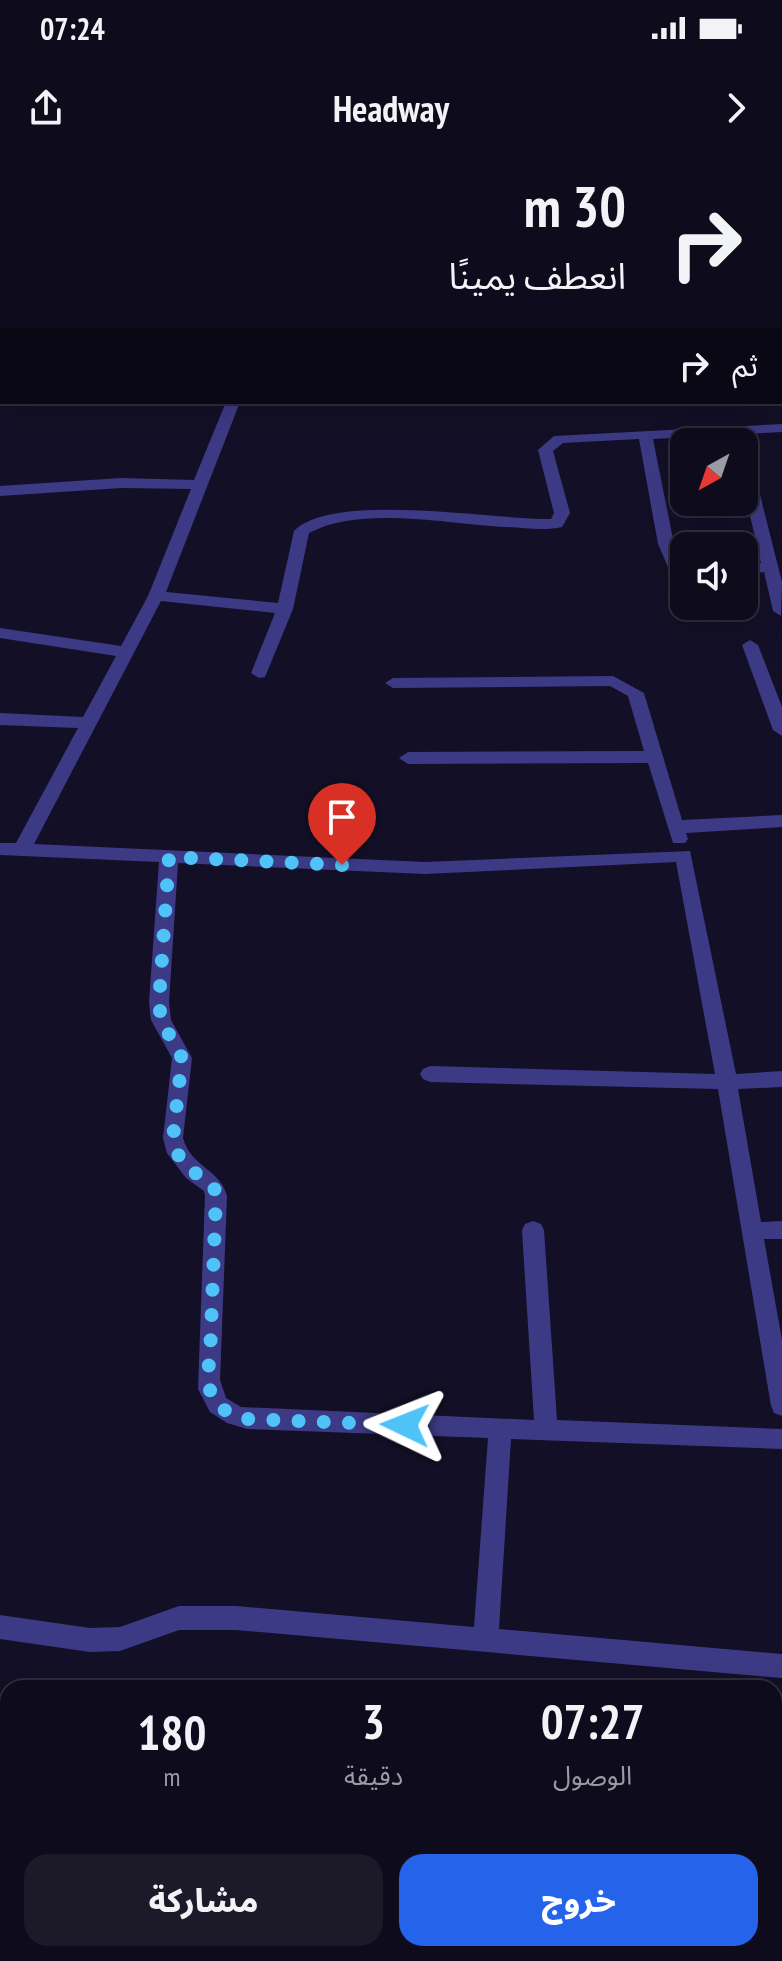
<!DOCTYPE html>
<html lang="ar">
<head>
<meta charset="utf-8">
<style>
  :root { --surface:#0e0b1c; --page:#1c1929; --text:#f1f3f6; --muted:#9b9ba3; --line:#2e2b3b; --accent:#2563eb }
  body { margin:0; font-family:"PT Sans Narrow","Noto Sans Arabic",sans-serif; background:var(--page); color:var(--text); direction:rtl; height:100vh; display:flex; flex-direction:column; font-size:30px; white-space:nowrap }
  * { box-sizing:border-box; margin:0 }
  p { font-size:26px; color:var(--muted) }
  .icon { flex:none; width:44px; height:44px; fill:none; stroke:currentColor; stroke-width:2; stroke-linecap:round; stroke-linejoin:round }
  .map { position:relative; flex:1; overflow:hidden; direction:ltr }
  .sheet { position:absolute; left:0px; top:1520px; width:782px; height:282px; display:flex; flex-direction:column; background:var(--surface); border-radius:24px 24px 0 0; box-shadow:0 8px 32px #0002,0 0 0 2px var(--line); direction:rtl }
  .sheet>* { flex:none }
  .hud { position:absolute; left:0px; top:0px; width:782px; height:244px; box-shadow:0 8px 32px #0002,0 0 0 2px var(--line); direction:rtl; background:#0e0b1c; color:var(--text); overflow:hidden }
  .needle { width:52px; rotate:220deg }
  .tools { position:absolute; left:670px; top:268px; display:grid; gap:16px }
  .tools a { display:grid; place-items:center; width:88px; height:88px; border-radius:16px; background:var(--surface); box-shadow:0 8px 32px #0002,0 0 0 2px var(--line); font-size:40px }
  .pin { position:absolute; display:grid; place-items:center; width:68px; height:68px; color:#fff; margin:-82px -34px; border-radius:50% 50% 50% 0; rotate:-45deg; box-shadow:0 0 8px #0007 }
  .pin .icon { rotate:45deg }
  .me { position:absolute; width:88px; margin:-44px; rotate:272deg; stroke-linejoin:round; filter:drop-shadow(0 0 6px #0008) }
  .turn { display:flex; align-items:center; gap:28px; height:168px; padding:0 24px; font-size:36px }
  .turn .icon { width:104px; height:104px; stroke-width:2.5 }
  .turn b { display:block; font-size:56px; line-height:68px }
  .then { display:flex; align-items:center; height:76px; padding:0 24px; background:#0003; gap:16px; font-size:30px }
  .eta { display:flex; justify-content:space-evenly; align-items:center; height:136px; text-align:center }
  .eta b { font-size:48px; font-weight:800; line-height:56px }
  .button { display:flex; gap:16px; margin-top:auto; padding:16px 24px }
  .button a { flex:1; height:92px; border-radius:24px; background:var(--accent); color:#fff; font-size:32px; font-weight:800; line-height:92px; text-align:center }
  .button a+a { background:var(--page); color:var(--text) }
  .status { display:flex; justify-content:space-between; align-items:center; height:56px; padding:0 40px; background:var(--surface); direction:ltr }
  .status svg { height:22px; fill:currentColor }
  header { display:flex; justify-content:space-between; align-items:center; height:104px; padding:0 24px; background:var(--surface); font-size:36px; font-weight:800 }
  .map>svg:first-child { display:block }
</style>
</head>
<body>
<div class="status"><b>07:24</b><svg viewBox="0 0 49 12"><path d="M0 12V9h3v3zM5 12V6h3v6zM10 12V3h3v9zM15 12V0h3v12zM26 1h20v11H26zM47 4h2v5h-2z"/></svg></div>
<header><svg class="icon" aria-label="forward" viewBox="0 0 24 24"><path d="M9 5l7 7-7 7"/></svg>Headway<svg class="icon" aria-label="share" viewBox="0 0 24 24"><path d="M12 15V3M7 8l5-5 5 5M5 13v7h14v-7"/></svg></header>
<div class="map">
<svg width="782" height="1801" viewBox="0 0 782 1801">
  <rect width="100%" height="100%" fill="#130f26"/>
  <g fill="none" stroke-linecap="round" stroke-linejoin="round">
    <g fill="#3d3a85" fill-rule="evenodd">
      <rect x="167" y="0" width="12" height="2"/>
      <path d="M525,0h31l-32,2z"/>
      <path d="M589,0h13l1,2h-13z"/>
      <rect x="0" y="45" width="2" height="8"/>
      <path d="M782,109v8l-2,1v-8z"/>
      <path d="M226,242h14l-74,190 112,11 16,-72c39,-40 200,-11 257,-12l3,-6 -16,-63 16,-14 228,-12v8l-129,7 21,105 10,19v11l-16,-7 -10,-23 -19,-105 -76,4 -10,8 17,62 -8,14c-17,4 -37,1 -56,0 -57,-3 -146,-22 -197,6l-16,76 -28,68 -6,1 -8,-5 24,-60 -114,-12 -127,243 391,18 265,-11 46,223 46,-3v16l-44,2 23,133 21,-1v18h-18l18,101v76l-8,-3 -3,-7 -53,-317 -288,-7 -7,-3 -3,-5 3,-5 7,-3 285,8 -39,-212 -251,12 -247,-11 -9,139 2,18 21,38 -9,80c8,29 38,32 44,58l-7,184 6,18 15,9 293,13 -12,-190 3,-6 8,-3 8,3 3,6 13,190 225,9v20l-271,-10 -12,190 283,25v24l-546,-48h-57l-59,21 -30,1 -90,-13v-24l90,13 30,-1 59,-21h57l238,21 14,-189 -241,-9 -20,-6 -17,-11 -12,-23 7,-193 -1,-5 -18,-13 -19,-25 -4,-15 9,-80 -21,-38 -2,-18 10,-140 -159,-7v-12h16l62,-115 -78,-3v-12l83,4 33,-61 -116,-18v-10l121,18 27,-50 43,-107 -70,-1 -121,8v-10l121,-8 73,2z"/>
      <path d="M744,295l7,4 31,123 -1,34 -8,-5 -9,-39 -20,1v-10h17l-17,-73z"/>
      <path d="M750,480l8,5 24,62v29l-9,-6 -31,-85z"/>
      <path d="M613,516l31,17 38,127 100,-5v12l-96,6 2,6 -3,4h-12l-25,-80 -240,1 -9,-6 9,-6 236,-1 -16,-55 -18,-10 -217,2 -8,-5 8,-5z"/>
      <path d="M0,1645l8,2v26l-8,-2z"/>
      <path d="M774,1785l8,1v15h-44l-3,-7h39z"/>
    </g>
  </g>
  <g fill="none" stroke-linecap="round" stroke-linejoin="round">
    <path stroke="#4fc3f7" stroke-width="14" stroke-dasharray="0 25.2" d="M342,705l-173,-8 -10,145 2,18 21,38 -9,80 4,15 9,13 28,21 2,9 -6,161c-6,34 2,54 37,62l158,6"/>
  </g>
</svg>
<div class="tools">
<a><svg class="needle" viewBox="-14 -14 28 28"><path d="M0-13l5 13h-10z" fill="#e53935"/><path d="M0 13l5-13h-10z" fill="#9b9ba3"/></svg></a>
<a><svg class="icon" aria-label="sound" viewBox="0 0 24 24"><path d="M4 9h4l5-4v14l-5-4H4zM17 9q2 3 0 6"/></svg></a>
</div>
<div class="pin" style="left:342px;top:705px;background:#d93025"><svg class="icon" aria-label="arrive" viewBox="0 0 24 24"><path d="M6 21V4h12l-3 4 3 4H6"/></svg></div>
<svg class="me" style="left:405px;top:1265px" viewBox="-20 -20 40 40"><path d="M0-17L14 15 0 8-14 15z" fill="#4fc3f7" stroke="#fff" stroke-width="4"/></svg>
<div class="hud">
<div class="turn"><svg class="icon" aria-label="right" viewBox="0 0 24 24"><path d="M7 20v-9h11M14 6l5 5-5 5"/></svg><div><b>30 m</b>انعطف يمينًا</div></div>
<div class="then">ثم<svg class="icon" aria-label="right" viewBox="0 0 24 24"><path d="M7 20v-9h11M14 6l5 5-5 5"/></svg></div>
</div>
<section class="sheet">
<div class="eta">
<div><b>07:27</b><p>الوصول</p></div>
<div><b>3</b><p>دقيقة</p></div>
<div><b>180</b><p>m</p></div>
</div>
<div class="button"><a>خروج</a><a>مشاركة</a></div>
</section>
</div>
</body>
</html>
